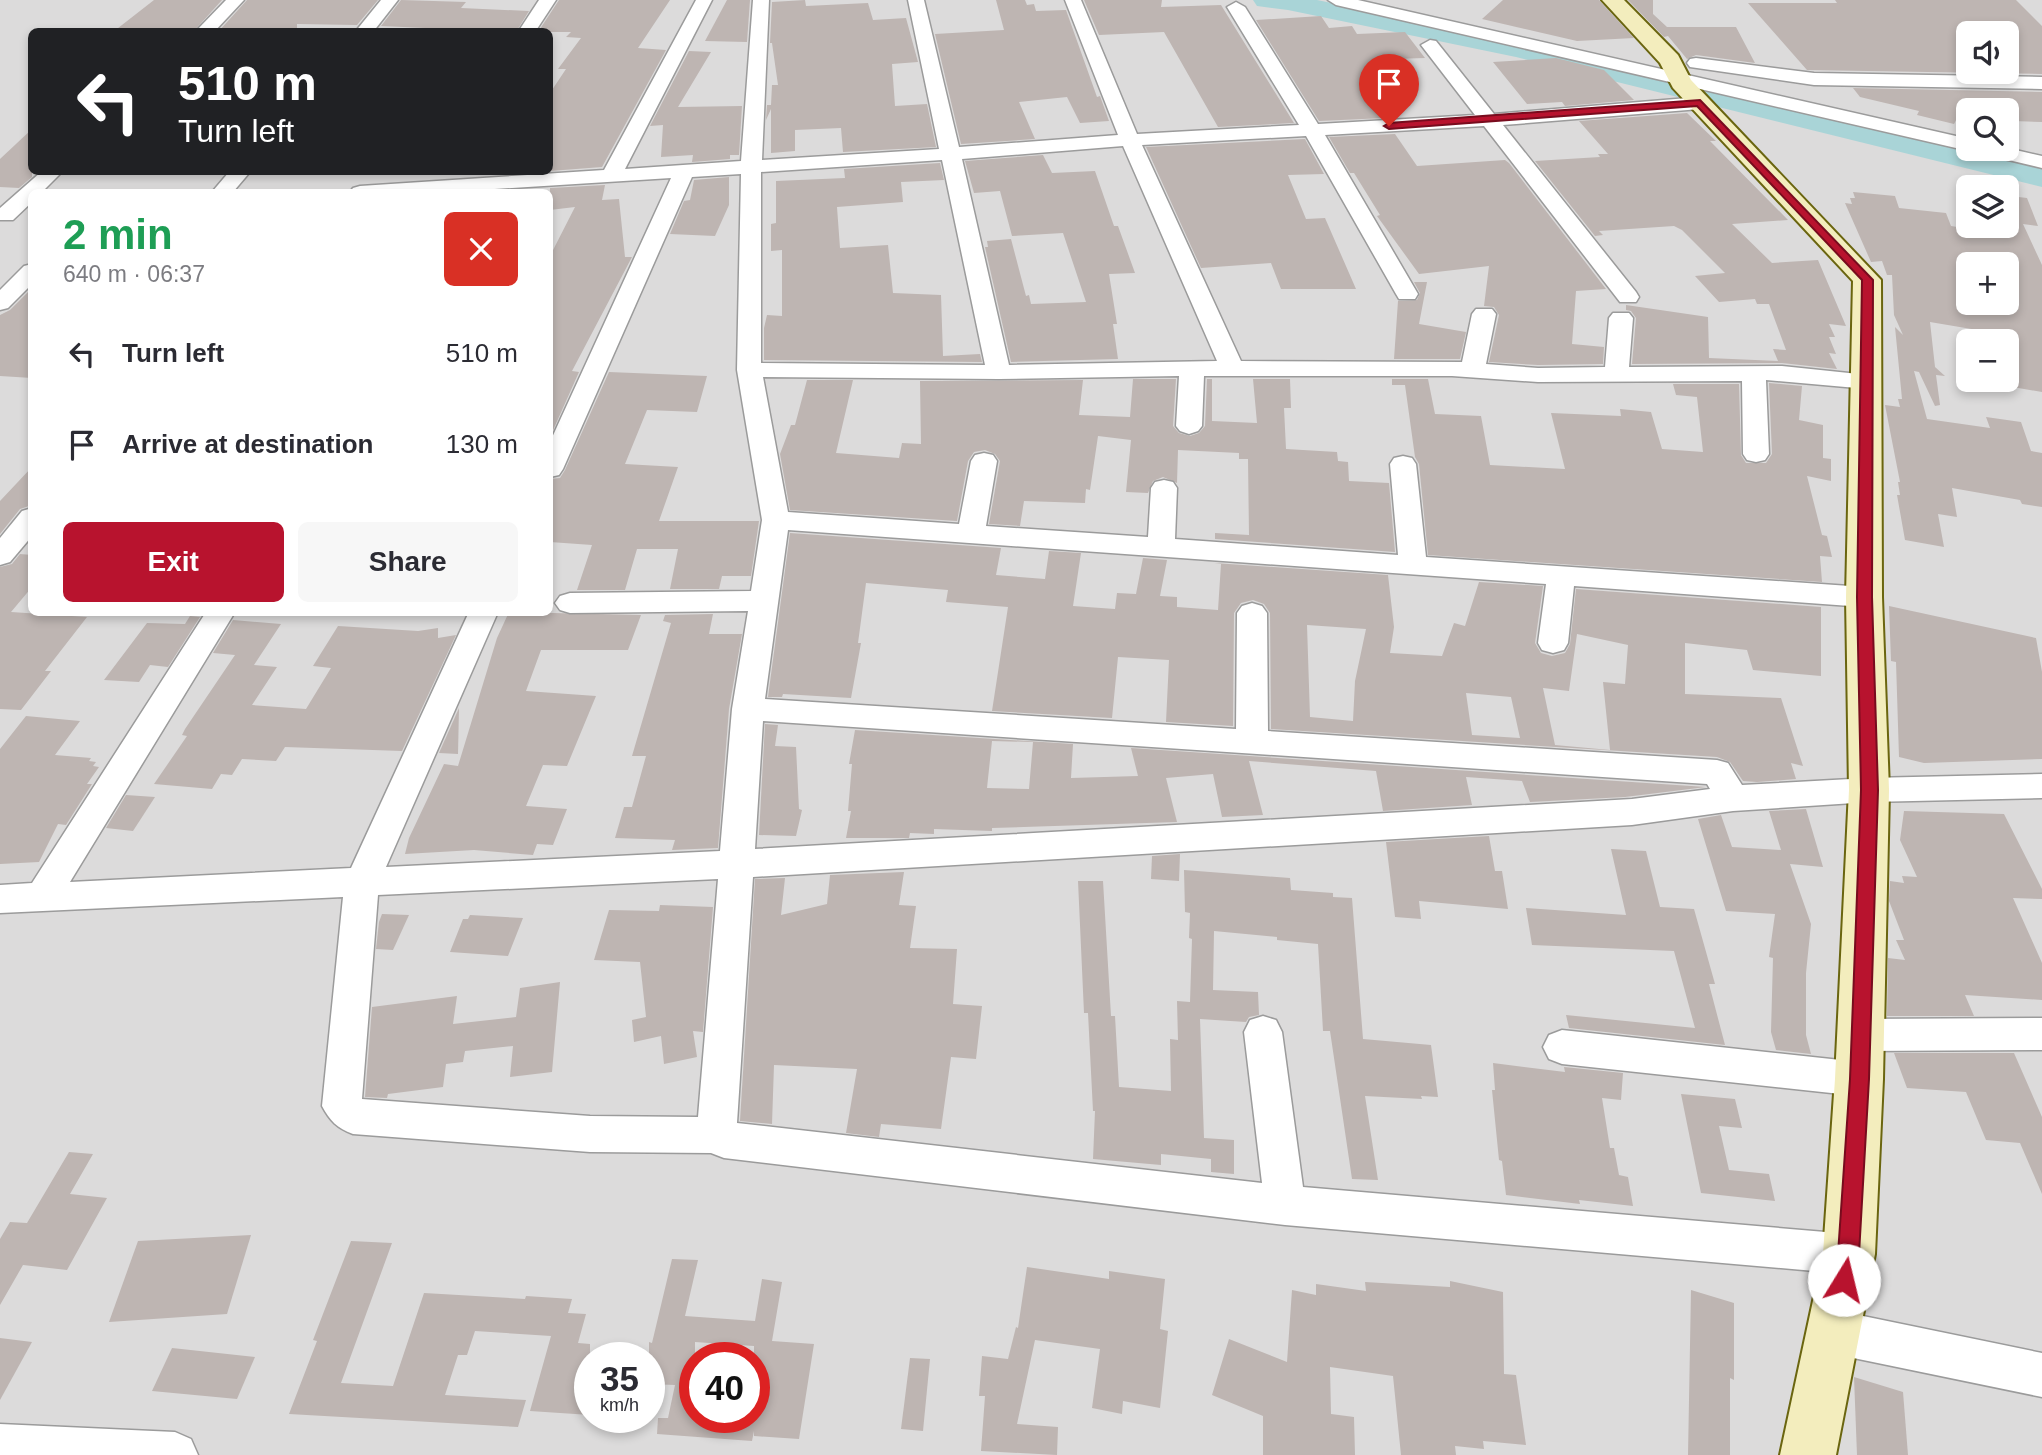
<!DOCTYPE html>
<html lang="en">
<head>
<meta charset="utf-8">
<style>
  :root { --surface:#fff; --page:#f7f7f7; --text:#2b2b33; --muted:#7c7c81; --accent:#b8132e }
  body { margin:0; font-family:Arial,sans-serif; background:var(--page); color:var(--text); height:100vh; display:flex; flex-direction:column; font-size:26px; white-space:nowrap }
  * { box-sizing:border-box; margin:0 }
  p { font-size:23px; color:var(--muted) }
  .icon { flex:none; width:38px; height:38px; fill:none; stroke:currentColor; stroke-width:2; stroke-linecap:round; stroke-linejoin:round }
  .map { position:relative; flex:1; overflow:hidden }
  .side { position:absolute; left:28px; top:189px; width:525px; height:427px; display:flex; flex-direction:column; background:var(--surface); border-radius:10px; box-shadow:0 4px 10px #0003 }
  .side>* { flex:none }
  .banner { position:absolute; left:28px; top:28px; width:525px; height:147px; border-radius:10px; box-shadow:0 4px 10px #0003; background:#202124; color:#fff; overflow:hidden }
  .tools { position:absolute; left:1956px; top:21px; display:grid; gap:14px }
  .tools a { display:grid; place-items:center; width:63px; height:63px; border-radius:10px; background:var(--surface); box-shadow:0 4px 10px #0003; font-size:35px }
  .speed { position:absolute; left:574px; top:1342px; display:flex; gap:14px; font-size:35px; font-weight:700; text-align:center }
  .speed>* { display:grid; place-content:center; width:91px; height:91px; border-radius:50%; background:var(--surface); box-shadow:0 4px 10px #0003; line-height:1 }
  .speed small { font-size:18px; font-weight:400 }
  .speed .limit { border:10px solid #d22; background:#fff; color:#111 }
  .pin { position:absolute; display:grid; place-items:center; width:60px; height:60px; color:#fff; margin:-72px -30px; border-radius:50% 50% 50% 0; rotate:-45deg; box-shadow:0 0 7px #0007 }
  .pin .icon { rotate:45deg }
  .me { position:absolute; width:77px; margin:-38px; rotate:9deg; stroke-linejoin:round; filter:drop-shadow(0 0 5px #0008) }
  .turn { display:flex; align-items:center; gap:24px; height:147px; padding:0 35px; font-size:32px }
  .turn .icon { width:91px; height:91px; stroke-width:2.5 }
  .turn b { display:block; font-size:49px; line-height:60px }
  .round { display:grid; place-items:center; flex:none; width:74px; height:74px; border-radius:10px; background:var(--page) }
  .summary { display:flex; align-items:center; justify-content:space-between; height:119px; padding:0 35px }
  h1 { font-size:42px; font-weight:700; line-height:52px; color:#1e9e55 }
  .action { display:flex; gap:14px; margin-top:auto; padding:14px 35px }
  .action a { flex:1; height:80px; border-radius:10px; background:var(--accent); color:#fff; font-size:28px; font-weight:700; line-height:80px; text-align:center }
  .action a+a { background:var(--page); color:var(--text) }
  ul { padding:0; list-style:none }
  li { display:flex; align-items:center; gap:21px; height:91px; padding:0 35px }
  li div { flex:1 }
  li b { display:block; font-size:26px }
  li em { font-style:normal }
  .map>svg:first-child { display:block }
</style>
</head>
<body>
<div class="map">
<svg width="2042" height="1455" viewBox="0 0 2042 1455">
  <rect width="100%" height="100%" fill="#eee9e5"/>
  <path fill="#dcdbdb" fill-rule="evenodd" d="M0,0h2042v1455h-2042zM32,32h518v140h-518zM1969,33h38v39h-38zM1969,110h38v39h-38zM1969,187h38v39h-38zM32,192h518v420h-518zM1969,264h38v39h-38zM1969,341h38v39h-38zM590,1358h59v60h-59zM695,1358h59v60h-59z"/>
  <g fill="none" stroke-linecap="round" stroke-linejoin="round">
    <path fill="#a9d4d7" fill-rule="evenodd" d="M1253,0h64l199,41 526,126v20l-526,-130 -228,-47 -31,-4z"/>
  </g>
  <g fill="#beb5b2" fill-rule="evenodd">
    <path d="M154,0h68l-29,32h-80z"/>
    <path d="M247,0h131l-21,25 -60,-1v8h-79z"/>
    <path d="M401,0l65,2 -5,6 68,3 -13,21h-95l4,-4 -44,-2z"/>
    <path d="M559,0h111l-32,48 28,2 -64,117 -52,4v-78l16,-24h-8l23,-31 -15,-1 5,-5h-33z"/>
    <path d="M727,0h23l-3,42 -42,-1z"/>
    <path d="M805,0l1,6 62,-3 5,17 33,-2 12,44 -26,2 3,42 32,-2 9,43 -93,5 -2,-24 -46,2v21l-24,2v-44l-5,11 1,-15h4l1,-20h6l-6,-42h-2l2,-41z"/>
    <path d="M996,0h29l2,5 7,-1 2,7 30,-1 31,87 3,-1 9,25 -29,2 -13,-26 -48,5 16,37 -74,5 -26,-110 69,-4z"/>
    <path d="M1084,0h78l-1,7 60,-2 73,118 -76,4 -54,-95 -65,3z"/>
    <path d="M1503,0h96l35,38 -57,3 -95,-22z"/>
    <path d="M1628,0h25v14l14,13h69l19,36 -59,-8 -9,4 -19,-23 -4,1z"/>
    <path d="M1835,0h181l26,26v48l-235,-4 -59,-67h89zM1969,33h38v39h-38z"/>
    <path d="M1321,16l8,12 23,-2 5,8 48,-2 20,26 -32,1 23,33 -34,1 13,20h-13l3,5 -66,3 -63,-101z"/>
    <path d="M689,51l22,1 -33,55 64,-1 -3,49h-9v4l-38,3 1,-7 -32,2 2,-32 -13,1z"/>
    <path d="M1556,58l48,12 30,30 -69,6 -3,-4 -35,2 -34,-42z"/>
    <path d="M1853,88l189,4v30l-28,-1 -7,-11 -45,-1 -8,15 -37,-9 2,-4 -59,-14z"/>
    <path d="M1687,113l29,28h-6l78,79 -56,4 40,39 46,-3 28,66 -17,-2 6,13h-6l7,17 -7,-1 8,16 -55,-6 -150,1 4,-46 -5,-7 -5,-1v-5l82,12 1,41 69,3 -5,-12 13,1 -17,-46h-12l-2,-5 -36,3 -24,-26 30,-3 -43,-43 -8,-4 -75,5 4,4 -8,1 -60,-75 65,-4 -2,-3h10l-29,-33z"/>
    <path d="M32,129v48l-13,11 -19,-1v-28z"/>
    <path d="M1395,134l22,32 88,-6 4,3 97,126 -30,2 -4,53 32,3 -1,17 -65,1 -49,-3 10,-47 -5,-8 -10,-1 5,-40 -70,8 -42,-58 3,-1 -26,-42h-4l-21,-36z"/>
    <path d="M1305,139l19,35 -36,1 18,44 19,-1 31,71h-75l-10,-26 -70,5 -55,-121z"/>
    <path d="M1043,155l9,18 43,-2 19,55h4l17,47 -26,1 8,50h-4l5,35 -107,3 -26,-115h3l-1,-6 24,-2 15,57 3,-1 2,9 55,-2 -23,-69 -51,3 -12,-45 -26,2 -9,-32z"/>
    <path d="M940,163l4,17 -43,2 2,20 -66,5 3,41 48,-3 5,48 48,2 2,61 37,-2 2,8 -218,-2v-32l3,-13 15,1v-66l-11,1v-27l5,-1v-42l69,-3 -1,-9z"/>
    <path d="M729,177v28l-14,31 -45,-2 14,-33 6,-1 4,-20z"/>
    <path d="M605,185l-3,15 17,-1 6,58h7l-60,114 7,1 -29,65v-181l25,-49 -25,3v-22z"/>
    <path d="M2007,190l3,6 17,2 11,28 -15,-2 19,41v127l-35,-6v-51l-77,-13 5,45 10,9 -9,-1 4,30 -5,1 -16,-34 -5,-1 13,48 63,9 -4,-11 35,5 10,29 11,2v54l-20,-3 -2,-4 -68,-12 5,29 -19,-3 6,33 -39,-7 -8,-45h3l-2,-13h2l-15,-77 15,2 -2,-8h4l-7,-72 8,8 -9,-20 -2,-40h-5l-5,-14 -11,1 -26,-59 7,1 -2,-6h5l-2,-6 42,4 4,12 47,5 5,13 56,9zM1969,264h38v39h-38z"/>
    <path d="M1414,282h13l-8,42 47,8 -6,27h-66l4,-58 19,-1 3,-7z"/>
    <path d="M32,288v90l-32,-2v-61l10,-5z"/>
    <path d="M609,372l98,4 -10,36 -50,-2 -22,54 53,3 -19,54h100l-8,55h-29l-3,13h-49l8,-40h-41l-12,41h-48l15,-45 -42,-3v-63l10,-1 5,-8z"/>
    <path d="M1133,379h43l-3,47 6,7 11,3 9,-3 6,-7 2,-47h5v42l45,2 -4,-44h37l1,29h-7l2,41 51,3 1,9 10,1 1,19 40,2 6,69 -180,-13v-6l34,2 -1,-76h-9v-6l-61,-3 -1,33 -14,-6 -10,4 -5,12 -22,-1 5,-52 -33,-4 -8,54 -4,-1 -1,14 -61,-2 -4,25 -31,-2 11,-63 -5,-7 -10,-4 -11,2 -6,9 -11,60 -167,-11 -10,-56 11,-29h4l12,-45h46l-17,73 63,5 3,-15 19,1 -1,-63 163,-1 -4,35 51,2z"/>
    <path d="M1392,379h36l7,35 46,2 9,49 75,4 -14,-56 70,3 -1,-7 31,3 11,37 41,3 -6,-55 -21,-2 -3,-11h66l2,71 5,8h20l6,-9 -3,-71 33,3 -3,34 24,5v33l8,1v22l-24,-5 15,59 5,1 5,21 -12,-1 2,26 -394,-27 -9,-91 -4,-7 -10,-72h-13z"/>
    <path d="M32,467v38l-12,4 -20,25v-33z"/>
    <path d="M790,533l211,15 -5,27 49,4 4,-28 32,2 -8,53 42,3 2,-16 19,1 7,-36 24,2 -7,36 17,1v10l41,3 3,-46 -7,-1 174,12 6,52 -4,26 52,3 12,-33 11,3 14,-44 64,4 -8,57 6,10 11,3 13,-3 5,-9 6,-55 245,18v69l-68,-6 -6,-20 -62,-7v51l96,4 22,68 -12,-3 5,16 -39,3 -14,-1 -13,-19 -13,-5 -446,-28 -1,-116 -6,-9 -11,-4 -12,3 -7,10 -1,113 -67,-4 3,-62 -51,-3 -6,61 -120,-7 16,-104 -62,-5 2,-12 -82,-7 -8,60h3l-10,55 -68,-4 -1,3h-14zM1307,625l59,4 -11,52 -2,40 -43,-4zM1577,634l51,11 -3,39 -22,-2 7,68 -55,-5 -12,-57 26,3zM1466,693l45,4 9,41 -48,-3z"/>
    <path d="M20,554l12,1v32l-21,25 76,5 -42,54h6l-30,39 -21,-1v-142l12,-3z"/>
    <path d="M1889,606l147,32 6,34v87l-118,4 -25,-6 -3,-95 -5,-1z"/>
    <path d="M509,612l132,3 -13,35h-87l-15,41 70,5 -29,70 -24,-1 -17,41 41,3 -14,36 -16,-1 -4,11 -59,-5 -69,4 4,-16 35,-74 14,2 39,-128z"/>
    <path d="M713,614l-4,20h33l-13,75 -11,139 -46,2 3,-10 -60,-2 9,-31h8l14,-51h-14l39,-133 -8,-2 2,-6z"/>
    <path d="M190,616l10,1 -32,50 -18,-2 -11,17 -35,-2 43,-57 38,1z"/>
    <path d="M233,620l48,4 -27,41 23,2 -25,38 54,4 25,-41 -18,-2 25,-40 80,5 20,-3v10l18,-3 -54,116 -117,-4 -9,14 -34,-2 -10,16 -11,-1 -9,15 -58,-5 33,-48 -5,-1 3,-6 50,-74 -22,-2z"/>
    <path d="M459,708l-1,46 -19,-1z"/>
    <path d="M26,716l54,5 -25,34 36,3 -2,3 7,1 -3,4 6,1 -12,17h5l-26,41 -8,-1 -19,38 -39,2v-115z"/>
    <path d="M765,724l13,1 -3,21 21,1 3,62 3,1 -6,26 -37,-1z"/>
    <path d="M855,730l218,14 -2,34 67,-2 -7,-28 575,39 -81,10 -95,5 -8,-21 -56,-4 6,28 -89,6 -7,-40 -127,-10 14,54 -41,2 -9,-43 -47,4 11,44 -185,6v3l-58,-2v5l-24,-1 -1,5h-63l5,-27h-3l4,-47h-3zM992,741l41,1 -4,47 -42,-1z"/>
    <path d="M126,795l29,2 -22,34 -27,-3z"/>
    <path d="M1806,809l17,58 -33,-3 21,60 -5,49v62l5,19 -35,-4 -5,-18 2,-74 -4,-1 6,-43 -49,-3 -28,-92 23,-4 11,32 49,3 -12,-39z"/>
    <path d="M1904,811l100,3 38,75v10l-29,-1 29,65v37l-77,-5 9,21h-87l1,-58 17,2 -9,-20h8l-15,-39 1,-20 14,2 -2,-7 15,1 -17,-37z"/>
    <path d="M1489,836l6,35h7l6,38 -89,-8 2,18 -26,-2 -9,-75z"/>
    <path d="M1611,849l35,2 14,56 34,2 21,75h-6l16,61 -156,-17 -3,-13 129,13 -21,-77 -142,-6 -6,-37 100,7z"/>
    <path d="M1180,854l-1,27 -28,-2 1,-23z"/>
    <path d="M1184,870l106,8 1,12 42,3v4l19,1 11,141 68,6 7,52 -17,-1 1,3 -57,-3 13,84 -26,-1 -22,-148h-7l-5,-87 -41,-4v-3l-63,-6 -1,59 45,2 1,23 -10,2 -3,5 -46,-3 4,119 30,2v34l-23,-2v-13l-50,-5v11l-68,-6 2,-48h-2l-5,-98h-4l-6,-132h25l8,135h4l4,71 52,4 -1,-52 8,1 -1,-39 13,1 2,-63 -3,-1 1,-25 -5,-1z"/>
    <path d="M904,872l-5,33 17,1 -6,42 47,1 -4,55 29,2 -6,53 -25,-2 -10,72 -60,-5 -2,13 -33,-4 11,-64 -83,-4 -2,59 -32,-3 15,-242 30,-1 -4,37 46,-11 3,-29z"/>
    <path d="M660,905l53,2 -10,125 -10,-1 4,26 -33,7 -3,-28 -27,6 -2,-22 14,-3 -6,-55 -46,-2 15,-50 50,1z"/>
    <path d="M382,914l27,1 -16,35 -17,-1 3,-27z"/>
    <path d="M470,915l53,3 -15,38 -58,-4 13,-33h5z"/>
    <path d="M560,982l-8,90 -42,5 3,-31 -48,5 -2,11 -17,2 -3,23 -55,7 -1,4 -22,-1 7,-90 85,-11 -4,28 63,-7 4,-29z"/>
    <path d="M1894,1053h120l28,64v77l-22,-51 -34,-3 -20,-48 -59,-4z"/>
    <path d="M1493,1063l72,9 -1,-5 59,6 -2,27 -19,-2 8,50h4l5,27 9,2 5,29 -54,-6 1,4 -74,-9 -4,-34 -3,-1 -7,-70h3z"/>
    <path d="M1681,1094l54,5 7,29 -23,-2 10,44 40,4 6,27 -74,-8z"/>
    <path d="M69,1152l24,2 -23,40 37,4 -40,72 -44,-5 -23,40v-66l10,-17 17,1z"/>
    <path d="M251,1235l-24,79 -118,8 29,-81z"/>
    <path d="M351,1241l41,2 -51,140 52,3 31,-93 101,6 1,-3 46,3 -4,14 18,1 -8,29 12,1v71l-60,-4 21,-75 -76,-5 -8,24h-9l-13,40 81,5 -8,27 -229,-13 28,-73 -4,-1z"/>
    <path d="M672,1259l26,1 -13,56 70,5 7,-42 20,3 -10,59 42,3 -15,95 -45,-3v-5l-2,10 -95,-7 1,-16h10l7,-33 -26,-1v-42l3,1zM695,1342l59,4v72h-59z"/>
    <path d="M1027,1267l82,12v-8l56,8 -5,50 8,2 -8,77 -37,-7 -1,13 -30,-6 8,-59 -65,-9 -18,84 41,3 -1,28 -76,-4 4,-55h-6l3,-40 26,3 8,-32 2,1z"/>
    <path d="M1450,1281l53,11 1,82 12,1 10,70 -43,-4 1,8 -29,-3 1,9h-55l-8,-79 -63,-9 1,47 23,3 1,38h-92v-39l-51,-21 17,-56 58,23 5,-72 24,5v-11l50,7 -1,-9 85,5z"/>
    <path d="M1691,1290l43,13v77l-4,-2v77h-42z"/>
    <path d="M0,1338l32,4 -32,58z"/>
    <path d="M172,1348l83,9 -18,42 -85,-8z"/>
    <path d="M910,1358l20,1 -7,72 -22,-2z"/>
    <path d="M1854,1377l49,15 5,63h-51z"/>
  </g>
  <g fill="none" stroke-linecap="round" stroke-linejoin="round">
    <g stroke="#9b9b9b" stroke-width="3">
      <g id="street">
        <path d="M226,0h18l-30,32h-19z"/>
        <path d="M381,0h17l-25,32h-18z"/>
        <path d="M539,0h17l-21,32h-17z"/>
        <path d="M696,0h16l-87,169 116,-8 12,-161h16l-7,160 177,-11 -31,-149h16l35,147 159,-12 -53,-135h16l56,134 162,-9 -72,-118 9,-5 9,5 73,117 157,-9 -54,-70 9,-5 6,1 58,73 206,-17 7,2 3,4 -10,6 -197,16 133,167 3,5 -3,5h-16l-136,-176 -159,9 93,159 -3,5h-16l-3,-5 -90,-158 -164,9 99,216 221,1 10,-48 4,-5h16l4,5 -10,50 52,4 67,-1 4,-49 4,-5h16l4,5 -4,49 153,-1 86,9 9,2 3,5 -3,5 -9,2 -102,-9 3,74 -4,6 -9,2 -9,-2 -4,-6 -1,-73 -204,1 -86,-6h-248l-2,50 -4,5 -9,3 -9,-3 -4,-5 3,-50 -180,3 -236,-2 25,135 171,12 12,-63 4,-6 9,-2 9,2 4,6 -11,65 162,11 3,-49 4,-6 9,-2 9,2 4,6 -2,51 223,16 -8,-91 4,-6 9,-2 9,2 4,6 10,93 438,30 10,3 4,7 -4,7 -10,3 -290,-21 -6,57 -4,7 -11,3 -11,-3 -4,-7 8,-59 -758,-54 -23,169 471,30 1,-116 5,-7 10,-3 10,3 5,7 1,118 449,29 11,3 14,22 127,-7 173,-4v24l-173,4 -136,9 -101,14 -879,52 -16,246 525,60 -18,-151 6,-12 13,-4 13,4 6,12 21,155 546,47 15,6 6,14 -6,14 -15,6 -564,-49 -561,-67 -13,-5 -121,-1 -237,-18c-16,-6 -23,-13 -31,-28l21,-209 -343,16v-28l32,-2 174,-271h29l-165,270 281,-14 118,-256h29l-112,255 334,-16 12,-142 16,-98 -178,2 -10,-3 -5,-7 5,-7 10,-3 181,-2 11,-71 -25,-150 4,-196 -49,3 -129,292 -4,6 -9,2v-35l121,-264 -223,14h-98l3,-4 7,-2 244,-16zM1123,146l94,215 -208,4 -47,-206zM942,160l43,205 -224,-2v-191zM763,721l944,63 3,5 -78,10 -877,50zM718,879l-20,238 -108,-1 -228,-17 16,-204z"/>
        <path d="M1328,0h30l611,139v10l38,-1 35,8v12l-63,-15 -3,-4 -7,2 -633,-146z"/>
        <path d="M1696,58l118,15 228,4v12l-228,-4 -124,-18 -3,-4 3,-4z"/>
        <path d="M41,172h21l-20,20h-10v10l-19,18h-13v-12z"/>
        <path d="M229,172h21l-17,20h-21z"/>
        <path d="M32,264v20l-24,24 -8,2v-20l24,-24z"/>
        <path d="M32,508v28l-22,26 -10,3v-27l22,-27z"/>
        <path d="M2042,1018v32l-181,1 -13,-4 -6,-12 6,-12 13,-4z"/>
        <path d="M1562,1030l297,32 14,5 5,12 -5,12 -14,5 -297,-32 -13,-5 -6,-12 6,-12z"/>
        <path d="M1834,1310l208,43v44l-208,-43 -15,-7 -7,-15 7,-15z"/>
        <path d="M0,1424l175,8 16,7 7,16h-198z"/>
      </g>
    </g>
    <g stroke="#6a650f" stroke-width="4">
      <path id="secondary" d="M1602,0h22l54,55 13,25 190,200 1,317 7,193 -6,289 -8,175 -39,201h-56l43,-201 12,-175 14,-289 -3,-193 7,-316 -180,-193 -13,-25z"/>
    </g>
    <use href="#street" fill="#fff" fill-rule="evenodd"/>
    <use href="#secondary" fill="#f3edbd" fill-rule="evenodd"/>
  </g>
  <path fill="#b8132e" stroke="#780c1e" stroke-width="2" d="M1700,100l173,180 -1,317 6,193 -9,289 -10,175 -8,33 -7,4 -8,-4 -3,-7 5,-26 12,-175 11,-289 -4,-193 5,-317 -165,-174 -308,23 -5,-3 5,-3z"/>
</svg>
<div class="tools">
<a><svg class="icon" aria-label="sound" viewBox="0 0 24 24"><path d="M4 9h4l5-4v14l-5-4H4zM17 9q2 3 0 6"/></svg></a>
<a><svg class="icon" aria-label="search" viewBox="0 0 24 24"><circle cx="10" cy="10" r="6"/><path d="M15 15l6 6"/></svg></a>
<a><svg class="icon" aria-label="layers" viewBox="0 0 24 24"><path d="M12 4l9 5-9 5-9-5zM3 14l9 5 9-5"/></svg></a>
<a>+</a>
<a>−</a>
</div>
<div class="speed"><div>35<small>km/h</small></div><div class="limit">40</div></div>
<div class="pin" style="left:1389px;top:126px;background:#d93025"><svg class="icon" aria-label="arrive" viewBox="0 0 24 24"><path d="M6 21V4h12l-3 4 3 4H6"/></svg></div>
<svg class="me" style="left:1844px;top:1280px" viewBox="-20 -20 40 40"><circle r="19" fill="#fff"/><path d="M0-13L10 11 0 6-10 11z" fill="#b8132e"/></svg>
<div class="banner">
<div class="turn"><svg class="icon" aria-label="left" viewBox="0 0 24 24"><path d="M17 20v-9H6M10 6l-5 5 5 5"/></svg><div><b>510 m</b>Turn left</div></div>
</div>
<section class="side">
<div class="summary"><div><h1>2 min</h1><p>640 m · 06:37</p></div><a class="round" style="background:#d93025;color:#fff"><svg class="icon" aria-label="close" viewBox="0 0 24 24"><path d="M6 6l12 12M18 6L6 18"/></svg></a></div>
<ul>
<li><svg class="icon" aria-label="left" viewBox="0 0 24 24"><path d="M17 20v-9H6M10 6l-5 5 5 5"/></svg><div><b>Turn left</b></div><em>510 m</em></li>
<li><svg class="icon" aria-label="arrive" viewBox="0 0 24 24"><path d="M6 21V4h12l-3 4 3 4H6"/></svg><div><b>Arrive at destination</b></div><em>130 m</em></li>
</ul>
<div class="action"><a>Exit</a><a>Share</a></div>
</section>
</div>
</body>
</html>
